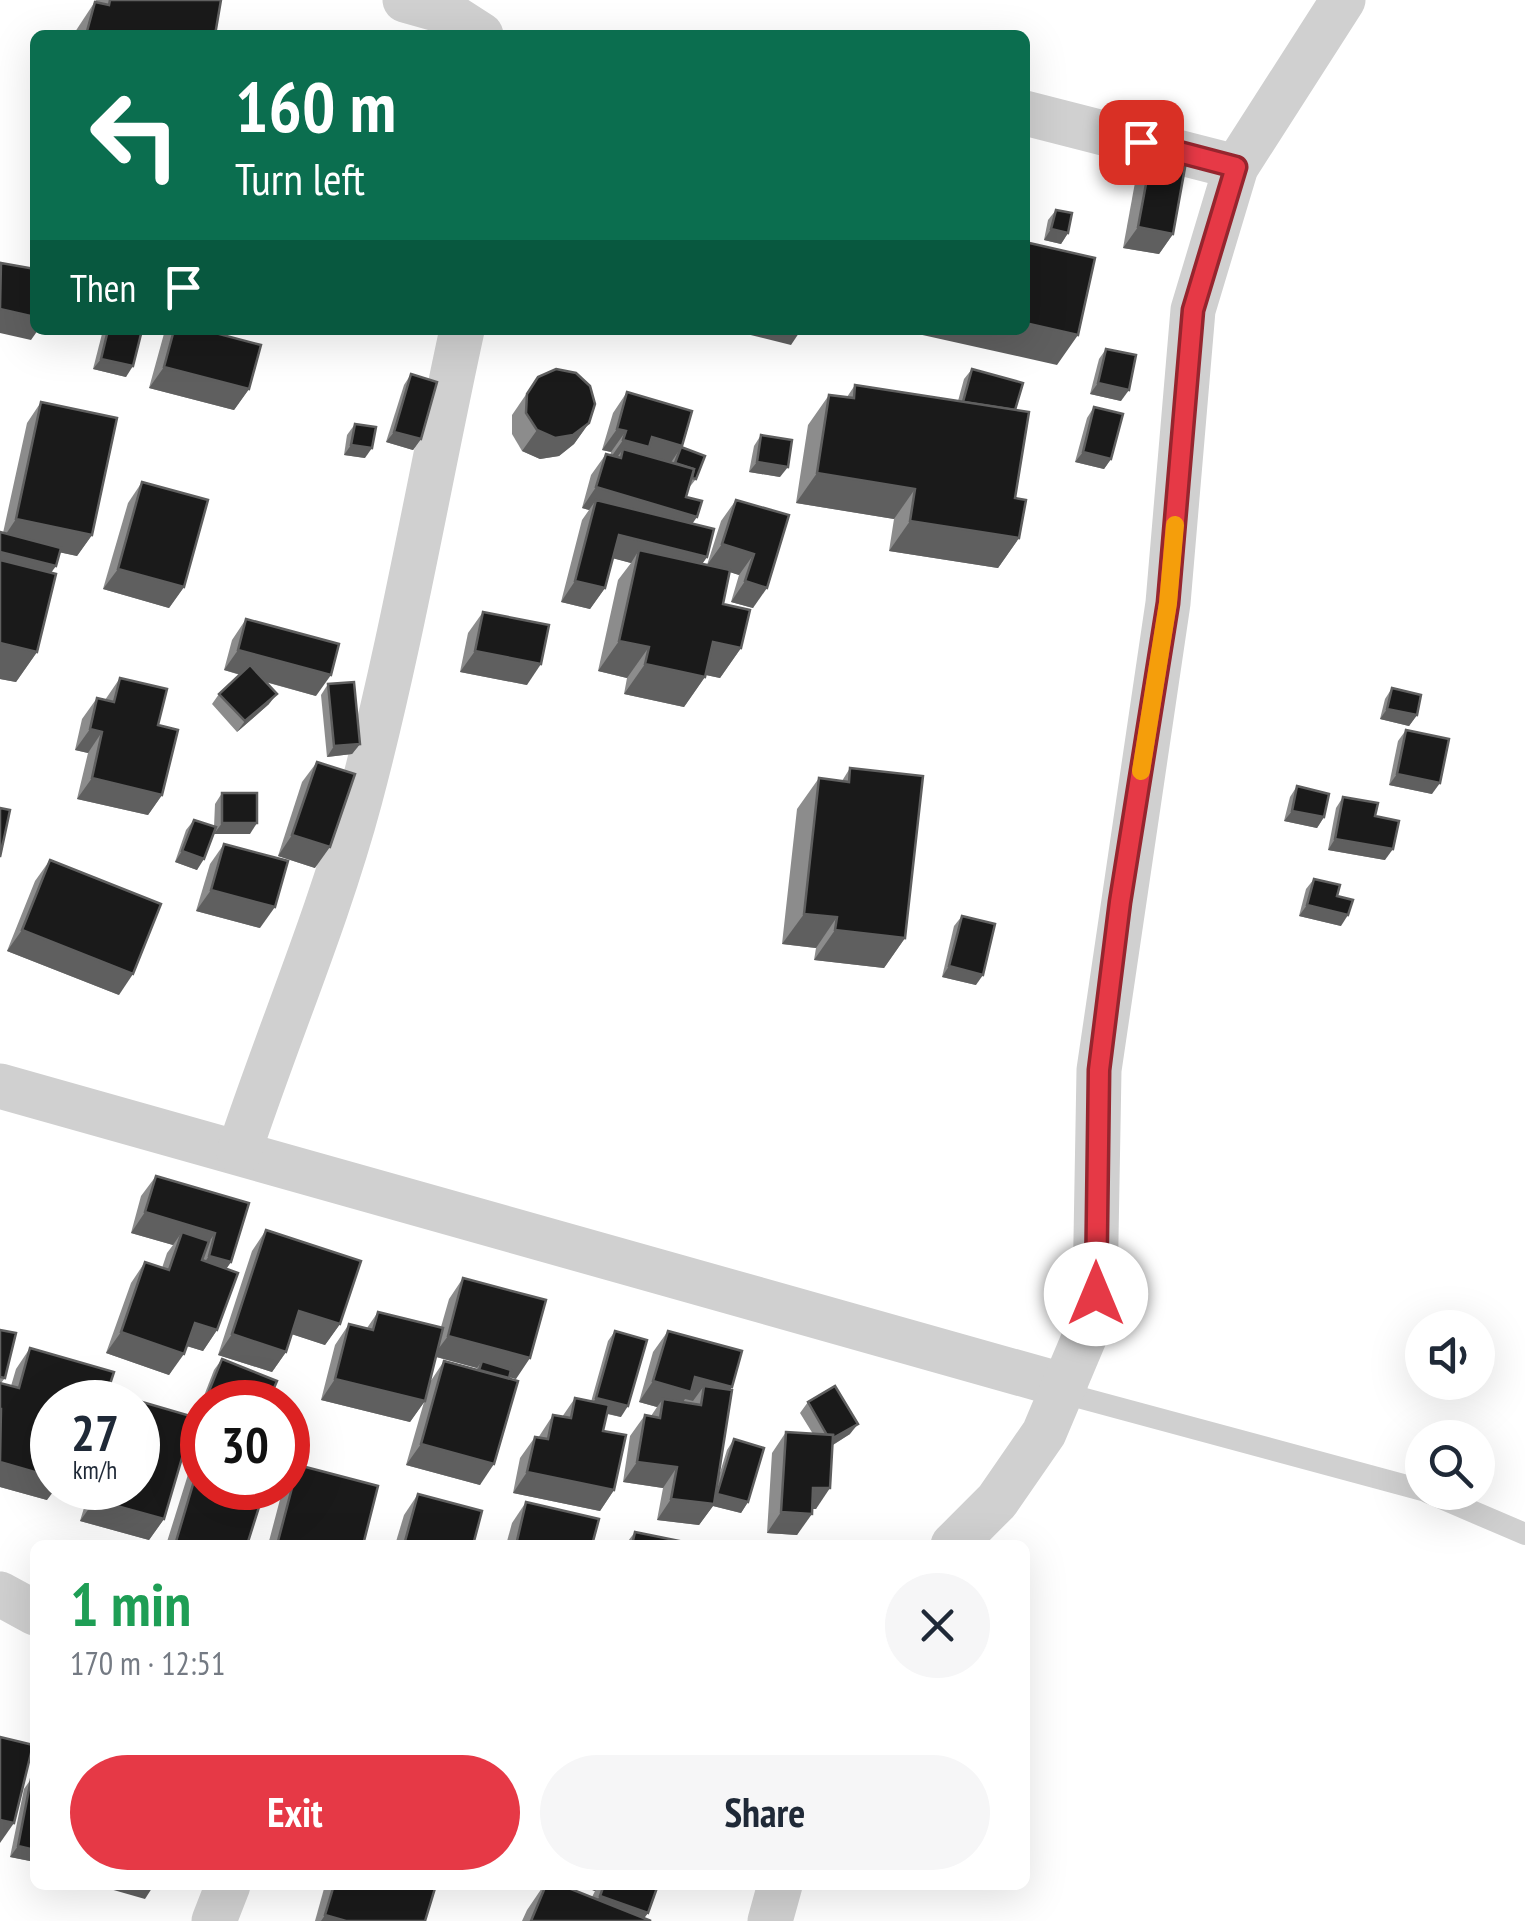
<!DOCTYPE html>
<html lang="en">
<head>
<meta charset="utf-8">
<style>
  :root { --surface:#fff; --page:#f6f6f7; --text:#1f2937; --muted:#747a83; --accent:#e63946 }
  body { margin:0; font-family:"PT Sans Narrow",sans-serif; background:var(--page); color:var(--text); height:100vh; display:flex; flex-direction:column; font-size:38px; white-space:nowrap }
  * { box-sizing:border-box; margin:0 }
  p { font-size:32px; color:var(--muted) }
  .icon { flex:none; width:55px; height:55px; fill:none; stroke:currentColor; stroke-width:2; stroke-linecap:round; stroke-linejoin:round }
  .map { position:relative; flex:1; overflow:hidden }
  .sheet { position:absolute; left:30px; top:1540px; width:1000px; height:350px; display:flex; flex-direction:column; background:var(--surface); border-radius:15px; box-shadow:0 10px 40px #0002 }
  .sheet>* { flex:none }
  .hud { position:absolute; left:30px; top:30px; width:1000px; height:305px; border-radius:15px; box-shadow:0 10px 40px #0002; background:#0b6e4f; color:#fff; overflow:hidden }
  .buttons { position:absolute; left:1405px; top:1310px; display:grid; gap:20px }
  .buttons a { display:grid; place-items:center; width:90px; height:90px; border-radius:50%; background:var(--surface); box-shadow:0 10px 40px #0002; font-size:50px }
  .speed { position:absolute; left:30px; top:1380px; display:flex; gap:20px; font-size:50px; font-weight:700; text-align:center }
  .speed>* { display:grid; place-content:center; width:130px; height:130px; border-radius:50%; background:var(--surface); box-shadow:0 10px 40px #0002; line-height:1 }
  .speed small { font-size:25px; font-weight:400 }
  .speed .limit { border:15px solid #d22; background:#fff; color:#111 }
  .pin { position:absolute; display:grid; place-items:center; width:85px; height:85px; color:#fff; margin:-42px; border-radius:20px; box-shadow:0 5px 15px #0006 }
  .me { position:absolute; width:110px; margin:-55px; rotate:0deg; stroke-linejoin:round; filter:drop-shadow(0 0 8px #0008) }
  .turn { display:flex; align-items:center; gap:35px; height:210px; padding:0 40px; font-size:45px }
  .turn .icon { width:130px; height:130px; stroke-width:2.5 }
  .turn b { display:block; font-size:70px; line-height:85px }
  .then { display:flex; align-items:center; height:95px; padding:0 40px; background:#0003; gap:20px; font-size:38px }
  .round { display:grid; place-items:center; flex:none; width:105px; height:105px; border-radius:52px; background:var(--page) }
  .head { display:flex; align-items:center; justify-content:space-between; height:170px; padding:0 40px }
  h1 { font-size:60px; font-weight:600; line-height:75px; color:#1e9e55 }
  .action { display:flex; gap:20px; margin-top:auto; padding:20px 40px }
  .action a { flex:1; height:115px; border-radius:60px; background:var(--accent); color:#fff; font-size:40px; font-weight:600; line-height:115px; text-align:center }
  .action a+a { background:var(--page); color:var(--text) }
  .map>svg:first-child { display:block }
</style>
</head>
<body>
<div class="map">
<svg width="1525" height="1921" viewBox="0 0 1525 1921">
  <rect width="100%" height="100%" fill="#fff"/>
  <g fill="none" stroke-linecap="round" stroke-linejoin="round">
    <g stroke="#d0d0d0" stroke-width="22">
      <path d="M1063,1393l359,97"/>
      <path d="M1427,1492l98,42"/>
    </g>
    <g stroke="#d0d0d0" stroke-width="45">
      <path d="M405,0l39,11 37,24"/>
      <path d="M1025,113l211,54"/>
      <path d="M0,1086l1065,300"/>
      <path d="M239,1152c39,-118 89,-233 121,-353 41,-154 68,-313 102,-469"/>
      <path d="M953,1545l44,-44 47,-68 43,-102 8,-36 4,-225 69,-467 25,-293 43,-143 107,-167"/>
      <path d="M0,1594l35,19"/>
      <path d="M214,1921l14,-36"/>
      <path d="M770,1921l10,-36"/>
    </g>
  </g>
  <g fill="#8c8c8c" fill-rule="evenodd">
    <path d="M96,0h125l-6,35h-142z"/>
    <path d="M1151,157l22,77 -14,20 -36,-6 13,-71z"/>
    <path d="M1056,210l12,23 -7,11 -17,-4 4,-20z"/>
    <path d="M103,330h39l-16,47 -33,-8z"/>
    <path d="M165,330h51l-1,3 34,56 -15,21 -85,-22z"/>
    <path d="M1106,349l15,52 -31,-7 9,-35z"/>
    <path d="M972,369l43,41v88l4,40 -21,30 -109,-17 5,-32 -98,-16 12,-78 21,-30 18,2 8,-12 103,16 6,-22z"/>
    <path d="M411,374l10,65 -8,11 -27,-8 18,-57z"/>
    <path d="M538,377l51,46 -15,21 -15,12 -19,3 -18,-8 -10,-17v-19z"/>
    <path d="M627,392l55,55 14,32 -8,10 -2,8 6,27 15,33 -5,7 5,1 14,-44 15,-21 53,15 -36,93 -22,-6 8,-27 -9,-3 -7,32 18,44 -21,30 -14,-3 -22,32 -60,-13 3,-16 -29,-7 20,-91 13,-17 -18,-5 -8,30 -15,21 -29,-7 21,-82 7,-10 -7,-2 9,-33 15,-21 4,2 1,-4 -9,-2 11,-37z"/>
    <path d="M41,402l51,133 -15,21 -18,-4 -8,21 -14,79 -21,30 -16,-3v-147l3,1 24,-110z"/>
    <path d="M1094,407l17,52 -7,10 -29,-7 12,-44z"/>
    <path d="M355,424l10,34 -21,-3 3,-20z"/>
    <path d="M761,435l19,42 -31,-5 5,-26z"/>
    <path d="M142,482l42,105 -15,21 -66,-19 25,-86z"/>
    <path d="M483,612l44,73 -67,-13 8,-39z"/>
    <path d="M246,619l70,77 -51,-14 4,22 -32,28 -25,-28 7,-10 21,-19 -16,-5 8,-30z"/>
    <path d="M120,678l38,47 4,70 -14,20 -71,-16 11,-46 -13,-3 7,-31 15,-21 8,2z"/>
    <path d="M328,684l32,60 -8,10 -25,3 -6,-62z"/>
    <path d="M1392,688l25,27 -8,11 -29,-7 5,-20z"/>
    <path d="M1406,730l26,64 -43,-9 9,-44z"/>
    <path d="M317,762l-2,106 -37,-12 24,-74z"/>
    <path d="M850,768l55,170 -21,30 -70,-8 2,-12 -34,-4 15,-135 22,-31 23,3z"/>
    <path d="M1297,786l27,31 -7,11 -33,-7 6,-24z"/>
    <path d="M222,793l28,41h-36v-3l-17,39 -22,-8 11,-32 8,-10 20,7 1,-23z"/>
    <path d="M1343,797l42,63 -57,-10 8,-42z"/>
    <path d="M224,844l36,84 -64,-17 14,-47z"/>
    <path d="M50,860l69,135 -112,-44 28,-70z"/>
    <path d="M1314,879l23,17 4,30 -42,-10 7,-27z"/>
    <path d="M962,916l14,69 -34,-8 12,-51z"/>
    <path d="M156,1176l93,27 -18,59 -5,7 -9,61 -14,21 -16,-5 -18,29 -63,-22 25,-70 14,-21 17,6 5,-15 6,-8 -42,-12 10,-37z"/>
    <path d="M266,1230l74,94 -15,21 -33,-11 -6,18 -14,20 -54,-17 34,-104z"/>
    <path d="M463,1278l53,101 -7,-2 -29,108 -74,-20 18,-63 -14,20 -89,-22 14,-55 14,-21 18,4 11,-16 63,15 8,-28zM436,1357l41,11 -1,2 -32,-9 -14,21z"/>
    <path d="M0,1330l5,48 -4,5 10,3 5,-17 14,-21 22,54 -5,98 -47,-13z"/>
    <path d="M615,1331l6,86 -14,-3 -4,17 11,59 -14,21 -87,-18 7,-35 15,-21 3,1 15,-23 9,2 13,-19 16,4 17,-61z"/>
    <path d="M668,1331l64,56 -2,3 -12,89 9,-29 7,-11 14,63 -7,11 -28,-7 -14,19 -42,-5 6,-32 -40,-6 7,-46 15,-21 6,1 6,-9 -18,-5 14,-50z"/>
    <path d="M222,1359l46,43 -66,-1 12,-31z"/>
    <path d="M125,1397l69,20 -30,102 -15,21 -69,-19 10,-33h48v-86h-17z"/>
    <path d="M808,1402l42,32 -17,11 -17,64h-4l-15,26 -30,-2 5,-80 14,-21 27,2 -13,-21z"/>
    <path d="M202,1410v38l-10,-1 6,-30z"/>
    <path d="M202,1450v38l45,57h-81l24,-77z"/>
    <path d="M298,1465l65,80h-95l15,-57h5v-8z"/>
    <path d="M418,1494l55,51h-78l9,-30z"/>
    <path d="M526,1502l66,43h-86l6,-22z"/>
    <path d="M635,1532l64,13h-74z"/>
    <path d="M31,1779h4v83l-25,-5 14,-68z"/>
    <path d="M325,1885h111l-11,36h-110z"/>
    <path d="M544,1885h17l31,12 3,-6 -17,-6h85l-4,5 -3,-1 -8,24 -4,5 7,3h-129l5,-11z"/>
  </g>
  <g fill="#5f5f5f">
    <path d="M1138,227l35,7 -14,20 -36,-6z"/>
    <path d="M1051,229l17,4 -7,11 -17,-4z"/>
    <path d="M0,309l35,8v13h3l-7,10 -31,-7z"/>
    <path d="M1025,323l53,12 -21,30 -157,-35h125z"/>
    <path d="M730,330h71l-10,15z"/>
    <path d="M101,359l32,7 -7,11 -33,-8z"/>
    <path d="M164,367l85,22 -15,21 -85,-22z"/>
    <path d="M1098,383l31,7 -8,11 -31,-7z"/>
    <path d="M589,423l-15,21 -15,12 -19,3 -18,-8 15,-21z"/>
    <path d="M617,429l9,2 -15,21 -9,-2z"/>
    <path d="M394,432l27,7 -8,11 -27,-8z"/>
    <path d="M652,437l30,9 -14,21 -47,-9 2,-9 -9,13 -5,-2 14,-20z"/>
    <path d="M351,445l21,3 -7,10 -21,-3z"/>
    <path d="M1083,452l28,7 -7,10 -29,-7z"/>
    <path d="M757,462l31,5 -8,10 -31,-5z"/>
    <path d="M817,473l98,16 -21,30 -98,-16z"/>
    <path d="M596,487l101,30 -14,20 -87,-37 -7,10 -7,-2z"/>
    <path d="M16,519l76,16 -15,21 -75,-16z"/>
    <path d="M910,521l109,17 -21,30 -109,-17z"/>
    <path d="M619,535l88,22 -15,21 -53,-28 -8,13 -27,-7z"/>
    <path d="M722,544l32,10 -15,21 -32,-10z"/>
    <path d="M0,552l56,14 -8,11 -48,-13z"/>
    <path d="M118,569l66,18 -15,21 -66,-19z"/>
    <path d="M575,581l30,7 -15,21 -29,-7z"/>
    <path d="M745,581l22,7 -14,20 -22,-6z"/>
    <path d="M619,641l30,6 -22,31 -29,-7z"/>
    <path d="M713,642l28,6 -21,30 -28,-6z"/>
    <path d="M0,643l37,9 -21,30 -16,-3z"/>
    <path d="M238,650l93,25 -15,21 -92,-26z"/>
    <path d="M475,651l66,13 -14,21 -67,-13z"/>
    <path d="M645,664l60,13 -21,30 -60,-13z"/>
    <path d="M277,694l-8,10 -32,28 8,-11z"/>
    <path d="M1387,709l30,6 -8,11 -29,-7z"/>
    <path d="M90,729l12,3 -14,21 -13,-3z"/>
    <path d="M360,744l-8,10 -25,3 7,-11z"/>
    <path d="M1397,774l43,9 -8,11 -43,-9z"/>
    <path d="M92,778l70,17 -14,20 -71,-16z"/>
    <path d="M1292,811l32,6 -7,11 -33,-7z"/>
    <path d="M222,823h35l-7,11h-36z"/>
    <path d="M292,835l38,12 -15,21 -37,-12z"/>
    <path d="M1335,839l58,10 -8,11 -57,-10z"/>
    <path d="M182,851l22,8 -7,11 -22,-8z"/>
    <path d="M211,890l64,17 -15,21 -64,-17z"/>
    <path d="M1307,905l41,10 -7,11 -42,-10z"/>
    <path d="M804,914l33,3 -21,31 -34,-4z"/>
    <path d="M22,930l111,44 -14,21 -112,-44z"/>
    <path d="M835,930l70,8 -21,30 -70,-8z"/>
    <path d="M949,966l34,9 -7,10 -34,-8z"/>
    <path d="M145,1212l70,21 -14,21 -19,-22 -9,13 -42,-12z"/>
    <path d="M209,1256l22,6 -15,21 -22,-6z"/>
    <path d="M299,1311l41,13 -15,21 -40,-13z"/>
    <path d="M195,1323l22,7 -14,21 -23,-7z"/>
    <path d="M121,1332l63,22 -15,21 -63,-22z"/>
    <path d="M232,1334l54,18 -14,20 -54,-17z"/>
    <path d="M448,1336l82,22 -14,21 -36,-10 2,-8 -5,7 -44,-12z"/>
    <path d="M695,1377l37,10 -14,21 -14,-22 -11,15 -8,-2 -9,14 -13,-14 -6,8 -18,-5 14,-21z"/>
    <path d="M335,1379l90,22 -15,21 -89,-22z"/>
    <path d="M209,1391l30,11 -37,-1z"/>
    <path d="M596,1398l32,8 -7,11 -32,-8z"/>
    <path d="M858,1424l-8,10 -27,17 7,-11z"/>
    <path d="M199,1436h3v12l-10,-1z"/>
    <path d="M421,1444l73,20 -14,21 -74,-20z"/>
    <path d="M0,1462l52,15v11h4l-9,12 -47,-13z"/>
    <path d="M637,1462l40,5 -14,21 -40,-6z"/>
    <path d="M527,1472l87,18 -14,21 -87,-18z"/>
    <path d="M813,1488h17l-14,21h-17z"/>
    <path d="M717,1494l31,8 -7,11 -28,-7 -14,19 -42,-5 14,-21 39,5z"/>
    <path d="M95,1500l69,19 -15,21 -69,-19z"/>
    <path d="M781,1512l31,2 -15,21 -30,-2z"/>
    <path d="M0,1820l14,3 -14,20z"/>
    <path d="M18,1846l17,4v12l-25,-5z"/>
    <path d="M96,1885h58l-9,14z"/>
    <path d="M578,1885h21l-4,6z"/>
    <path d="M600,1896l48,17 -6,8 -57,-5z"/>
    <path d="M325,1915l21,6h-25z"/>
  </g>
  <g fill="#1a1a1a" stroke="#5f5f5f" stroke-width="2.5">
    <path d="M110,0h111l-6,35h-129l9,-33 14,3z"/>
    <path d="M1151,157l35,5 -13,72 -35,-7z"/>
    <path d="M1056,210l16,3 -4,20 -17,-4z"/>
    <path d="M1025,242l70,16 -17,77 -53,-12z"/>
    <path d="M1,263l34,6v48l-35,-8z"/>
    <path d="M108,330h34l-9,36 -32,-7z"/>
    <path d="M174,330h42l-1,3 46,12 -12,44 -85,-22z"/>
    <path d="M1106,349l30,6 -7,35 -31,-7z"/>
    <path d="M556,369l20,4 14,13 5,18 -6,19 -16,12 -18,3 -18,-8 -11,-17 1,-19 11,-17z"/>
    <path d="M972,369l51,14 -8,27 -52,-8z"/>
    <path d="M411,374l26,8 -16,57 -27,-7z"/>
    <path d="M855,385l174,27 -14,86 11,2 -7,38 -109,-17 5,-32 -98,-16 12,-78 25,3z"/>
    <path d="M627,392l65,19 -10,35 -30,-9 -3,10 -26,-7 3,-9 -9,-2z"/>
    <path d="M41,402l76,16 -25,117 -76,-16z"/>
    <path d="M1094,407l29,7 -12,45 -28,-7z"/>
    <path d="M355,424l21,3 -4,21 -21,-3z"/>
    <path d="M761,435l31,5 -4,27 -31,-5z"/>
    <path d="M681,447l24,9 -9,23 -4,-1 2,-9 -19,-6z"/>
    <path d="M623,449l71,20 -8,28 16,4 -5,16 -101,-30 10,-33 15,4z"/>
    <path d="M142,482l66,18 -24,87 -66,-18z"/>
    <path d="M596,500l118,29 -7,28 -88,-22 -14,53 -30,-7z"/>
    <path d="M736,500l53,15 -22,73 -22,-7 9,-27 -32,-10z"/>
    <path d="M0,532l61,16 -5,18 -56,-14z"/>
    <path d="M639,550l91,20 -7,34 27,6 -9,38 -28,-6 -8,35 -60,-13 4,-17 -30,-6z"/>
    <path d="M0,560l56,14 -19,78 -37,-9z"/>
    <path d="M483,612l66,13 -8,39 -66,-13z"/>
    <path d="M246,619l93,25 -8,31 -93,-25z"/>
    <path d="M250,665l27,29 -32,27 -26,-27z"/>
    <path d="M120,678l47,11 -9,36 20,5 -16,65 -70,-17 10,-46 -12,-3 7,-31 17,4z"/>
    <path d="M354,682l6,62 -26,2 -6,-62z"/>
    <path d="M1392,688l29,7 -4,20 -30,-6z"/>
    <path d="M1406,730l43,9 -9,44 -43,-9z"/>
    <path d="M317,762l38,12 -25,73 -38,-12z"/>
    <path d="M850,768l73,8 -18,162 -70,-8 2,-13 -33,-3 15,-136 30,4z"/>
    <path d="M1297,786l32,8 -5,23 -32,-6z"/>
    <rect x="222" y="793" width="35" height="30"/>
    <path d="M1343,797l35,6 -3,13 24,5 -6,28 -58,-10z"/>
    <path d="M0,808l10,2 -10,47z"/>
    <path d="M194,820l22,7 -12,32 -22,-8z"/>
    <path d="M224,844l64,17 -13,46 -64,-17z"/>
    <path d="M50,860l111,44 -28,70 -111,-44z"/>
    <path d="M1314,879l26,6 -3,11 16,4 -5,15 -41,-10z"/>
    <path d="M962,916l33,8 -12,51 -34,-9z"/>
    <path d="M156,1176l93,27 -18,59 -22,-6 6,-23 -70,-21z"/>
    <path d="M266,1230l95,31 -21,63 -41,-13 -13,41 -54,-18z"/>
    <path d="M182,1232l27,9 -7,19 36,13 -21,57 -22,-7 -11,31 -63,-22 24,-70 24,8z"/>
    <path d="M463,1278l83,22 -16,58 -82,-22z"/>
    <path d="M378,1312l65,16 -18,73 -90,-22 14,-55 24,6z"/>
    <path d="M0,1330l16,3 -11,45 -5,-1z"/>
    <path d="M615,1331l32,9 -19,66 -32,-8z"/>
    <path d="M668,1331l74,20 -10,36 -37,-10 -4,15 -38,-11z"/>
    <path d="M30,1348l84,24 -10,30h-52v75l-52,-15 1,-53h-1v-26l19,5z"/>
    <path d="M222,1359l55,22 -9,21h-29l-30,-11z"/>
    <path d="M444,1361l74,20 -24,83 -73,-20z"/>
    <path d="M482,1361l29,9 -2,8 -30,-8z"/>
    <path d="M704,1386l28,4 -18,114 -43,-5 6,-32 -40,-5 8,-47 15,3 3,-19 38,6z"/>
    <path d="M835,1386l23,38 -25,14v-3h-6l-19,-33z"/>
    <path d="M125,1397l69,20 -30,102 -69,-19 3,-12h40v-86h-15z"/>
    <path d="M575,1398l34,7 -6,26 23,4 -12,55 -87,-18 8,-35 13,2 5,-24 18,3z"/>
    <path d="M786,1432l47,3 -3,53h-17l-1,26 -31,-2z"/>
    <path d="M734,1439l30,9 -16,54 -31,-8z"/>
    <path d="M202,1454v34h63l-18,57h-72z"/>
    <path d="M298,1465l80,21 -15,59h-86z"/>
    <path d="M418,1494l64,17 -9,34h-69z"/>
    <path d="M526,1502l73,17 -7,26h-76z"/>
    <path d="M635,1532l64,13h-67z"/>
    <path d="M0,1737l33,8 -19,78 -14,-3z"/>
    <path d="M31,1779h4v71l-17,-4z"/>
    <path d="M334,1885h102l-11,36h-79l-21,-6z"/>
    <path d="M546,1885h15l90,36h-120z"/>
    <path d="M604,1885h54l-10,28 -48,-17z"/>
  </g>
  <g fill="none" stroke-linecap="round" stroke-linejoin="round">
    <g stroke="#96252e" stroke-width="25">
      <path id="route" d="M1096,1294l3,-224 21,-168 48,-299 25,-293 43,-143 -95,-25"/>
    </g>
    <use href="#route" stroke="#e63946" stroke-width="18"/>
    <path stroke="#f59e0b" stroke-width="18" d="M1141,771l27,-168 7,-78"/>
  </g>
</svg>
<div class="buttons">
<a><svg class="icon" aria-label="sound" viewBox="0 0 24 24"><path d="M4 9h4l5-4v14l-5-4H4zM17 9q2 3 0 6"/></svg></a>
<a><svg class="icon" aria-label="search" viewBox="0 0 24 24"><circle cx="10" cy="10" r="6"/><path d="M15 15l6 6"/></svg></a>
</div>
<div class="speed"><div>27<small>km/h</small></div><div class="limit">30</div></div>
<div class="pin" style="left:1141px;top:142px;background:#d93025"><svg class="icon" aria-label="arrive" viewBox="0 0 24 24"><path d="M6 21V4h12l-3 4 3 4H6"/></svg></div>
<svg class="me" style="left:1096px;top:1294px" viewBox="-20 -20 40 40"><circle r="19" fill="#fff"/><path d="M0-13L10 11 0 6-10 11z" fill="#e63946"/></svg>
<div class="hud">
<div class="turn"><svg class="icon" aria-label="left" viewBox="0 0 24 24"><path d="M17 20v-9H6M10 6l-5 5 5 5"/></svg><div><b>160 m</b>Turn left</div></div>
<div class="then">Then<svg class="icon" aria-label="arrive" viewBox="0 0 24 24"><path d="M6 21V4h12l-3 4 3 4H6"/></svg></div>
</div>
<section class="sheet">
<div class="head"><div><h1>1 min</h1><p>170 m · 12:51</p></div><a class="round"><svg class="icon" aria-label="close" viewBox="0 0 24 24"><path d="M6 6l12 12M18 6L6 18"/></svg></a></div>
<div class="action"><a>Exit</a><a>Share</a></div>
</section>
</div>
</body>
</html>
